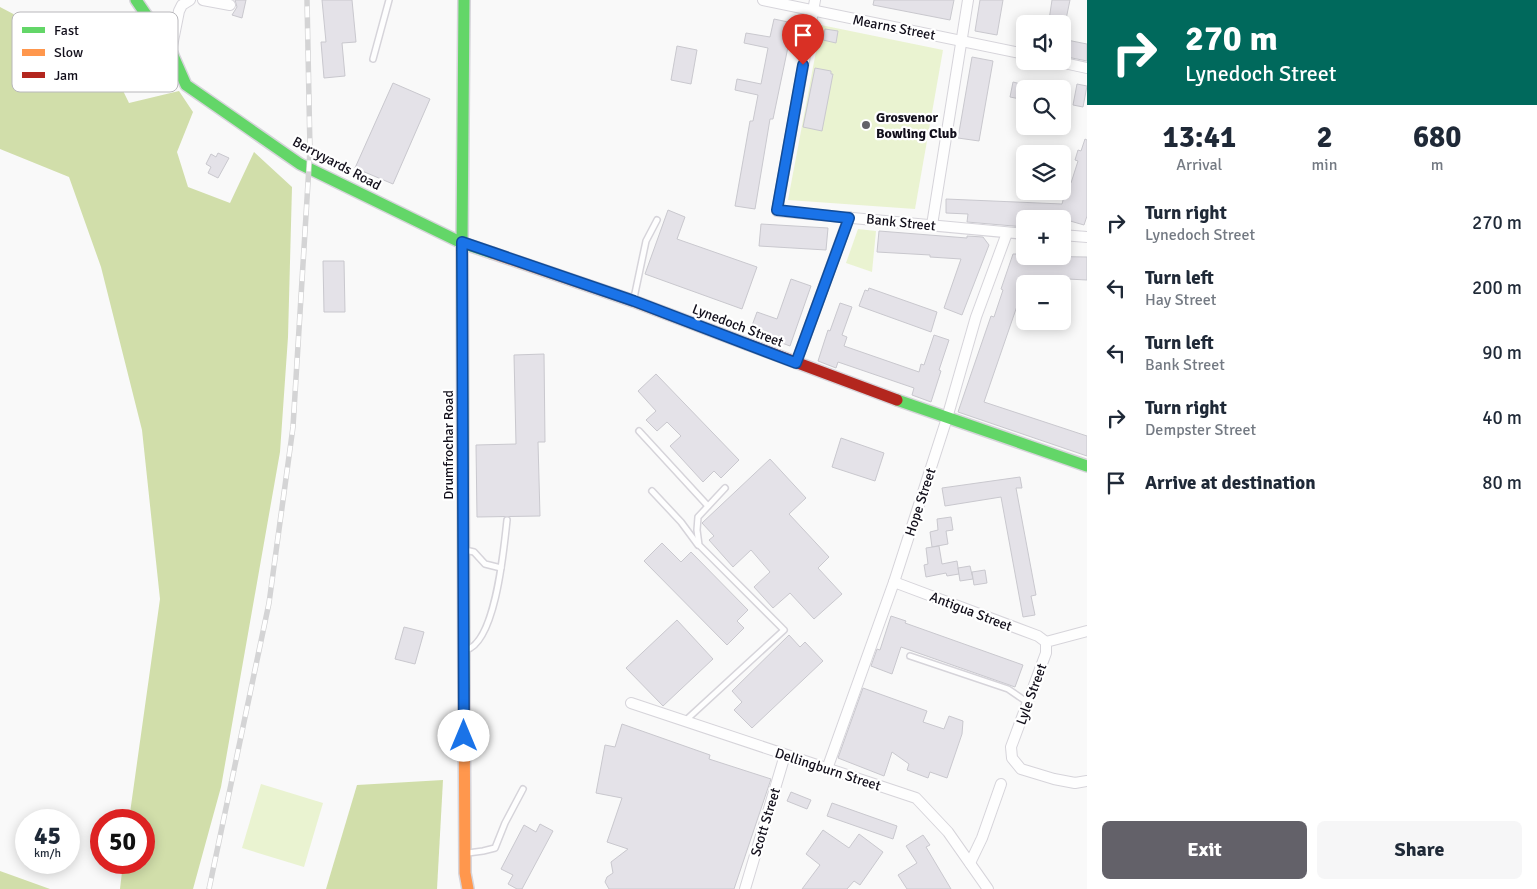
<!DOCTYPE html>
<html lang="en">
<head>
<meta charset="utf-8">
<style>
  :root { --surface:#fff; --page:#f6f6f7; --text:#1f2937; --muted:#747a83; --accent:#636169 }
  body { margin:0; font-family:Signika,sans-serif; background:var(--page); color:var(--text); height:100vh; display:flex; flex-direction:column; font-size:19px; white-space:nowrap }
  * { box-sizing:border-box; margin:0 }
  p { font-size:16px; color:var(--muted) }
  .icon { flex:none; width:28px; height:28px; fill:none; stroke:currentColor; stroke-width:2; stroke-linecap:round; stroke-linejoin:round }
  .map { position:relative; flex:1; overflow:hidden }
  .panel { display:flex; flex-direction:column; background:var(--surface); width:450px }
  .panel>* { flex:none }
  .top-card { background:#00695c; color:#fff; overflow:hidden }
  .fabs { position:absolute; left:1016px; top:15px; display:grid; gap:10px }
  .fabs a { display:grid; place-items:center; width:55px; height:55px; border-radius:8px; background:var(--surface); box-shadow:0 2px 12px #0003; font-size:25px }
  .speed { position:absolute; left:15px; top:809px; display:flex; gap:10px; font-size:25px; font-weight:700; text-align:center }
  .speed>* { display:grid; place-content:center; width:65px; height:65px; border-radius:50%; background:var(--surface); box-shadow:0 2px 12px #0003; line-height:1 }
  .speed small { font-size:12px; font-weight:400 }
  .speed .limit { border:8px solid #d22; background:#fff; color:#111 }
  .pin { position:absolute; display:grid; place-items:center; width:42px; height:42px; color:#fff; margin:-51px -21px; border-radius:50% 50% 50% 0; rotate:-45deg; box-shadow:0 0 5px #0007 }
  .pin .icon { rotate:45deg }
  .me { position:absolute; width:55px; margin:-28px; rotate:0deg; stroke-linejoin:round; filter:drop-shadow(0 0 4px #0008) }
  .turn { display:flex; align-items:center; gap:18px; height:105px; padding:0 15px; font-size:22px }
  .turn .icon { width:65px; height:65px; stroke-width:2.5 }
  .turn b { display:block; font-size:35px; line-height:42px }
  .eta { display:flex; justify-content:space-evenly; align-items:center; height:85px; text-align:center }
  .eta b { font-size:30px; font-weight:700; line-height:35px }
  .button { display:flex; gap:10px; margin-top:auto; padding:10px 15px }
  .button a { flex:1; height:58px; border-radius:8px; background:var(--accent); color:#fff; font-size:20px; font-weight:700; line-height:58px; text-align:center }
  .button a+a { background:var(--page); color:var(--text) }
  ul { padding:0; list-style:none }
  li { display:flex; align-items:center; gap:15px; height:65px; padding:0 15px }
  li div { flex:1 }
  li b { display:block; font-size:19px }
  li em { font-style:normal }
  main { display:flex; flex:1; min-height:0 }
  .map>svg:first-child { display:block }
</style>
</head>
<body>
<main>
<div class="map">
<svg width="1087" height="889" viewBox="0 0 1087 889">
  <rect width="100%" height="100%" fill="#f9f9f9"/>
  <g fill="#eaf3d1">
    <path d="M821,25l122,25 -28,159 -127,-9z"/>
    <path d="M858,229l18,2 -4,41 -26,-9z"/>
    <path d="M261,784l62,19 -19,64 -62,-19z"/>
  </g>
  <g fill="#d1deaa">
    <path d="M0,7l21,11 20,38 67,4 21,43 50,-12 14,21 -16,40 11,35 42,16 24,-51 38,35 -4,150 -8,115 -59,335 -28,102h-73l3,-26 21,-1v-42h-15l31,-221 -18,-169 -41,-163 -32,-90 -69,-28z"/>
    <path d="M443,780l-6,109h-111l31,-104z"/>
    <path d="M0,871l50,18h-50z"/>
  </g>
  <g fill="#e4e2e8" stroke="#c9c8ce">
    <path d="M235,0h11l-4,18 -10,-3 5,-8z"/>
    <path d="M322,0h30l4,42 -14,1 3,33 -21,2 -3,-36h5z"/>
    <path d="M874,0h80l-4,20 -77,-15z"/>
    <path d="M980,0h23l-6,35 -22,-4z"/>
    <path d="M1052,0h18l-5,24 -16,-4z"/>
    <path d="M774,19l19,4 -20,96h-3l-15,90 -20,-3 15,-85h3l5,-26 -23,-5 2,-11 24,5 7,-36 -24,-5 2,-10 24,4z"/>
    <path d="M825,29l13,2 -2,12 -13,-3z"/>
    <path d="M1062,39l25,5v17l-25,-5z"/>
    <path d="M677,46l20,4 -6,34 -20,-4z"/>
    <path d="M972,57l21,4 -14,80 -21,-3z"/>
    <path d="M815,68l16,3v3h2l-11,57 -19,-4z"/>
    <path d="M1013,82l12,3v15l-15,-3z"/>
    <path d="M393,83l37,16 -37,85 -38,-16z"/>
    <path d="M1077,84l10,2 -4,21 -10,-2z"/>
    <path d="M1085,139l2,1v76l-3,9 -38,-11 -1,5h-20v8l-58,-5 1,-8 -22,-1v-14l116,5 6,-22 3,1 7,-22 -3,-1 3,-10 3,1z"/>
    <path d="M218,153l11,5 -11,20 -10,-5 3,-6 -5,-3 5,-10 5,3z"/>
    <path d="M668,210l17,7 -8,22 80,28 -15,42 -97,-35z"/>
    <path d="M761,224l67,4 -2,22 -67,-4z"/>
    <path d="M879,231l88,7v-2l16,1 6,8 -27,70 -18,-7 17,-49 -31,-2v-2l-53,-3z"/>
    <path d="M1013,254h12v2l62,1v23l-60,-3 -43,125 103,34v20l-129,-44 33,-96 3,1 9,-27 -2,-1z"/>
    <path d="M323,261h21l1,51h-21z"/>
    <path d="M791,279l20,7 -21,60 -40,-15 7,-19 20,7z"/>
    <path d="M869,288l68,24 -6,20 -72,-26 6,-16 3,1z"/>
    <path d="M840,303l12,4 -10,28 5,2 -3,9 75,26 2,-8 3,1 10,-30 15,5 -10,30 2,1 -10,31 -19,-7 2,-7 -76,-26 -2,6 -18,-7 10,-31 2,1z"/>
    <path d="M544,354l1,88h-7l2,74 -63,1 -1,-72 40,-1 -2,-89z"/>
    <path d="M656,374l83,86 -18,18 -7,-7 -11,11 -33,-36 11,-10 -14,-14 -10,9 -11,-11 10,-9 -18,-20z"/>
    <path d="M841,438l43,15 -9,28 -43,-14z"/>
    <path d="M770,459l36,39 -17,16 40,43 -11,11 24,26 -28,25 -24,-26 -17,15 -19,-21 16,-15 -19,-22 -18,17 -24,-27 5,-4 -12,-13z"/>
    <path d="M1020,477l2,11h-6l20,107 -5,1 4,19 -12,2 -22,-120 -56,9 -3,-18z"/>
    <path d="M951,517l2,13 -7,1 2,13 -16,3 -2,-15 8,-2 -1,-11z"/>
    <path d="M662,543l19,19 10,-10 57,58 -11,11 7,7 -17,17 -83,-84z"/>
    <path d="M939,546l3,18 15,-3 2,13 -12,2 -1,-3 -20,4 -2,-12 4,-1 -2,-16z"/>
    <path d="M970,566l3,13 -13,2 -2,-13z"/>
    <path d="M985,570l2,13 -13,2 -2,-13z"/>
    <path d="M891,616l15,5 -1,2 118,42 -8,22 -114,-40 -9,27 -21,-8 6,-17 3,1z"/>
    <path d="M677,620l36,39 -50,47 -37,-38z"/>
    <path d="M404,627l20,5 -9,32 -20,-5z"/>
    <path d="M789,635l11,12 5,-5 18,19 -71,67 -18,-18 8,-8 -10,-11z"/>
    <path d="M863,688l64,23 -4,11 21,7 5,-13 14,5 -1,13 -15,44 -17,-6 -2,6 -21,-8 2,-6 -17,-12 -8,24 -46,-18z"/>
    <path d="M622,724l88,31 -1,4 62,20 -37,110h-125l-4,-7 2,-5 6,-4 -2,-11 17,-13 -21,-7 15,-44 -26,-5 9,-48 10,2z"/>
    <path d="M791,792l20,8 -4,9 -20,-8z"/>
    <path d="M832,803l65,23 -4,13 -66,-23z"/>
    <path d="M540,824l13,7 -31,58h-5l-9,-5 5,-9 -12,-6 23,-44 12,7z"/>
    <path d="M823,830l26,18 10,-14 24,18 -23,33 -6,-4 -7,8h-45l18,-24 -14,-11z"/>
    <path d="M923,835l7,10 -4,2 25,42h-44l-9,-14 19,-12 -11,-17z"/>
  </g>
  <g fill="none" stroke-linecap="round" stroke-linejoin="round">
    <g stroke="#d6d4da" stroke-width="8">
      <g id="lane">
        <path d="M373,59l16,-59"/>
        <path d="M634,298l12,-57 11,-21"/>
        <path d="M639,431l69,75"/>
        <path d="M652,491l29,31 17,23"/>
        <path d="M465,550l9,2 11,12 16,4"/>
        <path d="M466,650c30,-8 38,-103 41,-130"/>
        <path d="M910,656l98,33 19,13"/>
        <path d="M685,721l99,-91 -85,-85 -2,-15 1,-13 27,-29"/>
        <path d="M468,853l15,-2 12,-3 10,-25 18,-34"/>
      </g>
    </g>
    <g stroke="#d6d4da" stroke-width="12">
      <g id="street">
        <path d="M203,0l27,5"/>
        <path d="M763,0l262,54"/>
        <path d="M815,0l-38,211 248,23"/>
        <path d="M171,51l8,-40 3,-6 8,-5"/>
        <path d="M1055,61l32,7"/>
        <path d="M932,225l36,-225"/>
        <path d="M1062,235l25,2"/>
        <path d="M796,363l53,-146"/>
        <path d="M894,582l144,54 8,6"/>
        <path d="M1087,631l-41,11v11l-35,94 1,11 9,11 33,10 21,4 12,-2"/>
        <path d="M631,703l285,95 32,34 40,57"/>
        <path d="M827,769l67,-187 53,-164 29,-101 31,-84"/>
        <path d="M970,863l12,-25 19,-54"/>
        <path d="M745,889l40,-134"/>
      </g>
    </g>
    <g stroke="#d6d4da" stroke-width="14">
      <g id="fast">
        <path d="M136,0l35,51 15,34 114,79 162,79 30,10"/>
        <path d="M464,0l-2,243 2,446"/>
        <path d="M897,400l190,66"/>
      </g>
    </g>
    <g stroke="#d6d4da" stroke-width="14">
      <g id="slow">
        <path d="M492,253l141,48 114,43"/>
        <path d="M464,689l1,184 3,16"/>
      </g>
    </g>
    <g stroke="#d6d4da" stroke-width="14">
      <path id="jam" d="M747,344l150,56"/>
    </g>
    <use href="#lane" stroke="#fefefe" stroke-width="5"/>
    <use href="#street" stroke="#fefefe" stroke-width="10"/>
    <use href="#fast" stroke="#63d668" stroke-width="11"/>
    <use href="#slow" stroke="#ff974d" stroke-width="11"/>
    <use href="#jam" stroke="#b3261e" stroke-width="11"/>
    <g stroke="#d4d4d5" stroke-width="5.5">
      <path id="rail" d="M209,889l60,-286 24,-176 17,-277 -3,-150"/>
    </g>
    <use href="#rail" stroke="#fff" stroke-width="4" stroke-dasharray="11" stroke-linecap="butt"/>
  </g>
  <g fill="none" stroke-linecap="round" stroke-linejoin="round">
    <g stroke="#114b97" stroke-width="12">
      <path id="route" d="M464,736l-2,-494 172,59 162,62 53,-145 -72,-8 26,-145"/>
    </g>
    <use href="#route" stroke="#1a73e8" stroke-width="9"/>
  </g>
  <circle fill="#636169" stroke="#fff" stroke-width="2" cx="866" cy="125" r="5"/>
  <g text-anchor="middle" stroke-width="4.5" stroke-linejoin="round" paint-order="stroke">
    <g font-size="14" fill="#120f1b" stroke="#fff">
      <text transform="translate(894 27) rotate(11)" y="5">Mearns Street</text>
      <text transform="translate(337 163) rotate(28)" y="5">Berryyards Road</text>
      <text transform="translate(901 222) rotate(6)" y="5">Bank Street</text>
      <text transform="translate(738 325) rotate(21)" y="5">Lynedoch Street</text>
      <text transform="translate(448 445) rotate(-90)" y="5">Drumfrochar Road</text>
      <text transform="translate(920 502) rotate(-72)" y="5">Hope Street</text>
      <text transform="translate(971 611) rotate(21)" y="5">Antigua Street</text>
      <text transform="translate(1031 694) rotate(-70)" y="5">Lyle Street</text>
      <text transform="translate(828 769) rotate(18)" y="5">Dellingburn Street</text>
      <text transform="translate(765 822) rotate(-73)" y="5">Scott Street</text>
    </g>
    <g font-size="14" font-weight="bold" fill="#120f1b" stroke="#fff" text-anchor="start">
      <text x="876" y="122">Grosvenor<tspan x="876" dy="16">Bowling Club</tspan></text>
    </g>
  </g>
  <rect x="12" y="12" width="166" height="80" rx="8" fill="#fff" stroke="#b8b7bb" stroke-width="1"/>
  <rect x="22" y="27" width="23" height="6" fill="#63d668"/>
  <rect x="22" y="49" width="23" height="7" fill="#ff974d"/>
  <rect x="22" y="72" width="23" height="6" fill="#b3261e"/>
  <g font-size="14" fill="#120f1b">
    <text x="54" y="35">Fast</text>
    <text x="54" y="57">Slow</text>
    <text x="54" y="80">Jam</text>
  </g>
</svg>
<div class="fabs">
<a><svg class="icon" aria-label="sound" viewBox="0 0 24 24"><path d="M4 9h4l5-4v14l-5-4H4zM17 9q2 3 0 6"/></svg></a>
<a><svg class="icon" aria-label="search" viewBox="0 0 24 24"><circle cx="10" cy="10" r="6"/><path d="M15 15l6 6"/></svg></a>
<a><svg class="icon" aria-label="layers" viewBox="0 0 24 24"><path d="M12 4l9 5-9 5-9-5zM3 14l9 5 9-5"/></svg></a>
<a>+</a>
<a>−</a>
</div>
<div class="speed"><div>45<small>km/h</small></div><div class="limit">50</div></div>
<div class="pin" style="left:803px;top:65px;background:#d93025"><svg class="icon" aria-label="arrive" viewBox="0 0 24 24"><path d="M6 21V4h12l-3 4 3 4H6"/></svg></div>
<svg class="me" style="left:464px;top:736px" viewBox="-20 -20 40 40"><circle r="19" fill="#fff"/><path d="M0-13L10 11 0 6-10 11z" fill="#1a73e8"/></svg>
</div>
<section class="panel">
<div class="top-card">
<div class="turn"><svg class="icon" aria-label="right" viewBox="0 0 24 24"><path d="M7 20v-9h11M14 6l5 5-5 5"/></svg><div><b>270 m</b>Lynedoch Street</div></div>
</div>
<div class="eta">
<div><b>13:41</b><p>Arrival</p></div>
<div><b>2</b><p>min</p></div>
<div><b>680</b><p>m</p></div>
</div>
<ul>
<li><svg class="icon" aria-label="right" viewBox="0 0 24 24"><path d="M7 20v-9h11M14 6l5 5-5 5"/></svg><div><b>Turn right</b><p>Lynedoch Street</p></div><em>270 m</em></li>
<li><svg class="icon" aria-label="left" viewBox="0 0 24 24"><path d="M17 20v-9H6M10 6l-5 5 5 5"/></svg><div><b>Turn left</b><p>Hay Street</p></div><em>200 m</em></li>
<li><svg class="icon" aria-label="left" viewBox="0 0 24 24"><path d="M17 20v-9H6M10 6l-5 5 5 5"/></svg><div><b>Turn left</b><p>Bank Street</p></div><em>90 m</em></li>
<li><svg class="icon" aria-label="right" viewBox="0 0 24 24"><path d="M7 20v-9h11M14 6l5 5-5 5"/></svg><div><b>Turn right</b><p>Dempster Street</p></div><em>40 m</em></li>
<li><svg class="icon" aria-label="arrive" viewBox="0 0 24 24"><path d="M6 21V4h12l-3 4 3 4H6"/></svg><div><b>Arrive at destination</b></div><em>80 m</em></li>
</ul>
<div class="button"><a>Exit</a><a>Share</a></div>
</section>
</main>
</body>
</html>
